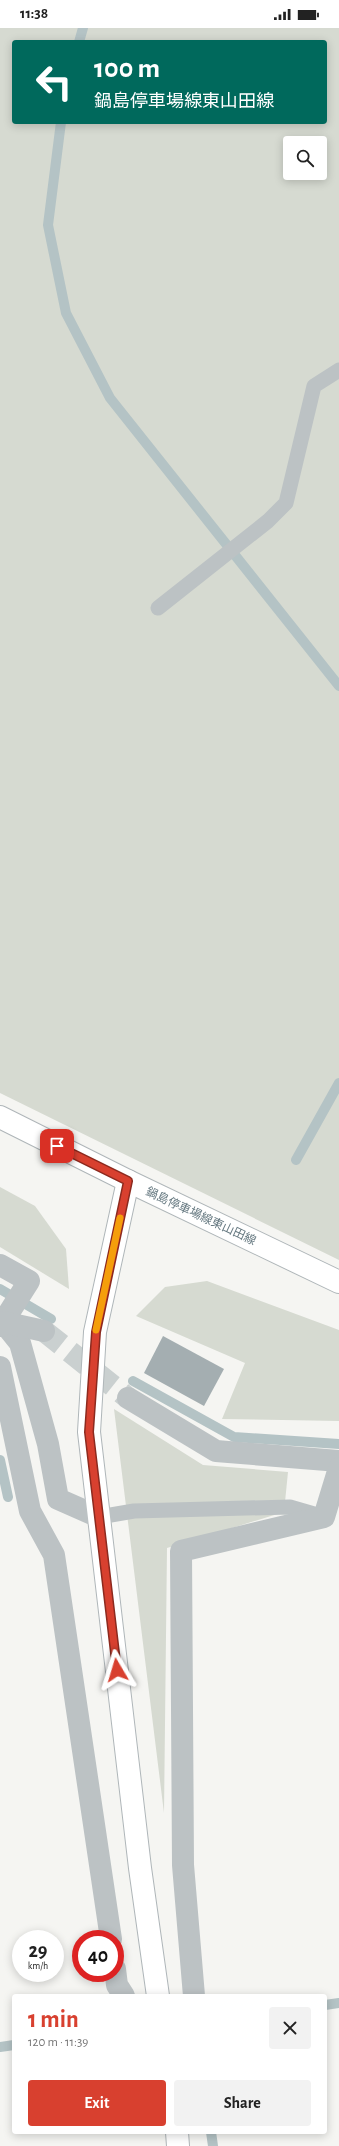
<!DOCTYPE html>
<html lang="en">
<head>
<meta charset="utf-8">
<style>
  :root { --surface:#fff; --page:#f2f2f2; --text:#222; --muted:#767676; --accent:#d8402f }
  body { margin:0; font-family:"Alegreya Sans","Noto Sans JP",sans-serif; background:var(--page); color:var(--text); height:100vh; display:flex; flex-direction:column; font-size:15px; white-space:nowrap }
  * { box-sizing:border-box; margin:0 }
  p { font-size:13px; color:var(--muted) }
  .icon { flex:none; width:22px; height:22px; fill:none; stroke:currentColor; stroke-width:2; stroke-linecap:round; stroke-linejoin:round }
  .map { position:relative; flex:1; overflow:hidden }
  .panel { position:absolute; left:12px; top:1966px; width:315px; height:140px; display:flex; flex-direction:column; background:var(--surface); border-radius:4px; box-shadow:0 2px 10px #0003 }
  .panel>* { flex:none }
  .guide { position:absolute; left:12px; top:12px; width:315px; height:84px; border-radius:4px; box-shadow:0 2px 10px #0003; background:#00695c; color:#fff; overflow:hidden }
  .controls { position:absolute; left:283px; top:108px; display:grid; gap:8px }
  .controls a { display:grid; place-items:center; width:44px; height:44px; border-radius:4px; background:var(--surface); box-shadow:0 2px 10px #0003; font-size:20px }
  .speed { position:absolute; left:12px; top:1902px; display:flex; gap:8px; font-size:20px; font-weight:700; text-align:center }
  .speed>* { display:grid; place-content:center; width:52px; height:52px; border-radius:50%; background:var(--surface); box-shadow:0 2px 10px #0003; line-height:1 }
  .speed small { font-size:10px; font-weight:400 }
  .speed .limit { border:6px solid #d22; background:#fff; color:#111 }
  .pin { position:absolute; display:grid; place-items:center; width:34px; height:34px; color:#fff; margin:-17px; border-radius:8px; box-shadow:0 2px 6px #0006 }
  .me { position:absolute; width:44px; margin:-22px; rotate:353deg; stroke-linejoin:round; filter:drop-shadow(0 0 3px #0008) }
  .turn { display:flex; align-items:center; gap:14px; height:84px; padding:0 16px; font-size:18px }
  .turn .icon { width:52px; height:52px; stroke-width:2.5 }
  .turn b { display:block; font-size:28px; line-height:34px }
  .round { display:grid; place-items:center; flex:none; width:42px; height:42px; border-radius:4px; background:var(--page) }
  .headline { display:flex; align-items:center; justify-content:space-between; height:68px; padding:0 16px }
  h1 { font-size:24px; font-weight:600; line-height:30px; color:var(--accent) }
  .button { display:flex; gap:8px; margin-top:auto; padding:8px 16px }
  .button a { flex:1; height:46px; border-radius:4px; background:var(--accent); color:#fff; font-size:16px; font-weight:600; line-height:46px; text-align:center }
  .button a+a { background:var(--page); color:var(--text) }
  .status { display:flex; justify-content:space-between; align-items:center; height:28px; padding:0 20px; background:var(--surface); direction:ltr }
  .status svg { height:11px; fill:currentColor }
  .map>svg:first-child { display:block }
</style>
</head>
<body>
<div class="status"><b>11:38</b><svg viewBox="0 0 49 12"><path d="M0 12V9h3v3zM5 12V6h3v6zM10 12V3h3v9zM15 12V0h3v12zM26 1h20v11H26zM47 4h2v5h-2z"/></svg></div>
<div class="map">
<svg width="339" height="2118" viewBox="0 0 339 2118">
  <rect width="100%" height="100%" fill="#f5f5f2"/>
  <g fill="#d6dad1" fill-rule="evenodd">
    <path d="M0,0h339v1232l-339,-167zM14,14h311v80h-311zM290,115h30v30h-30z"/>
    <path d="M0,1159l35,19 31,43 3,40 -69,-42z"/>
    <path d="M207,1253l132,49v91l-117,-2 23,-56 -109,-47 29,-29z"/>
    <path d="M114,1381l89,56 85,7 -4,40 -117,36 -3,265z"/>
  </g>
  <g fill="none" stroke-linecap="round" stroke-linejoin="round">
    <g stroke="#b4c3c5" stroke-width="10">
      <path d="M79,14l4,-14"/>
      <path d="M61,94l-13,103 18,88 44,85 229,288"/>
      <path d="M296,1132l43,-77"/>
      <path d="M0,1261l51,30"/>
      <path d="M133,1353l101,56 105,7"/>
      <path d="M0,1432l8,37"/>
      <path d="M325,1977l14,-2"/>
      <path d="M0,2019l14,-2"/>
      <path d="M211,2104l2,14"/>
    </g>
  </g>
  <path fill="#a4aeb1" d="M163,1308l61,33 -20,37 -60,-33z"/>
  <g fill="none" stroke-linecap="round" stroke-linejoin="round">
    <path stroke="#cad0d0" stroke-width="22" stroke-dasharray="22 11" stroke-linecap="butt" d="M44,1303l84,67"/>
    <g stroke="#afb6b9" stroke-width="24">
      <g id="secondary">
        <path d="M0,1089l128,64 211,101"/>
        <path d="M128,1153l-33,151 -6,100 51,436 18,128"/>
        <path d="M177,2104l1,14"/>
      </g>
    </g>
    <g stroke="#bcc2c4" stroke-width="15">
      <path d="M158,580l110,-87 18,-18 28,-117 25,-16"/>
      <path d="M99,1489l35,-6 156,-4 31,9"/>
    </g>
    <g stroke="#bcc2c4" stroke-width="22">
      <path d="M0,1237l29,16 -26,41 17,21 28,101 10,55 41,18"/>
      <path d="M1,1298l2,-4 41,9"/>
      <path d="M0,1339l30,144 24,44 57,384"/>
      <path d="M128,1370l88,53 123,10"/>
      <path d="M115,1941l2,16 7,11"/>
      <path d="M194,1968l-11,-131 -2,-314 143,-34 15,-49"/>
    </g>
    <use href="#secondary" stroke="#fff" stroke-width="22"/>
  </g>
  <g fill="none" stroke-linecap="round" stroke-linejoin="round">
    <g stroke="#8c2a1f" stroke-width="10">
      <path id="route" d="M57,1118l71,35 -32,151 -7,100 28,238"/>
    </g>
    <use href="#route" stroke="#d8402f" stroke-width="7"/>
    <path stroke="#f59e0b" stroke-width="7" d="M96,1302l24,-112"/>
  </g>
  <g text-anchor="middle" stroke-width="4" stroke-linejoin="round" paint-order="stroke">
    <g font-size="12" fill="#667981" stroke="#fff">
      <text transform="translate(201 1188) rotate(25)" y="4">鍋島停車場線東山田線</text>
    </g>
  </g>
</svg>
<div class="controls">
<a><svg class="icon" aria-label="search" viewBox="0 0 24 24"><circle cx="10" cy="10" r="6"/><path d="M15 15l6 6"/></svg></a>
</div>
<div class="speed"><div>29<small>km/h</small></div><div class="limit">40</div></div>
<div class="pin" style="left:57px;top:1118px;background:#d93025"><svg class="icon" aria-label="arrive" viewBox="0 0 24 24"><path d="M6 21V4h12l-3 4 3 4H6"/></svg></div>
<svg class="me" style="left:117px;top:1642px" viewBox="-20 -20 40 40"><path d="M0-17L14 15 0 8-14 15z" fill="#d8402f" stroke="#fff" stroke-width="4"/></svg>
<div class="guide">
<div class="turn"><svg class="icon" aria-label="left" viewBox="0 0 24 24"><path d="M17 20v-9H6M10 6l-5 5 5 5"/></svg><div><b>100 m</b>鍋島停車場線東山田線</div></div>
</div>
<section class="panel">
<div class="headline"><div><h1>1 min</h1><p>120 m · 11:39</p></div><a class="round"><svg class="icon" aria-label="close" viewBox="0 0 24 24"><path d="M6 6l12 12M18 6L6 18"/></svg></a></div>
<div class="button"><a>Exit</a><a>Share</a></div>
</section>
</div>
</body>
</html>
